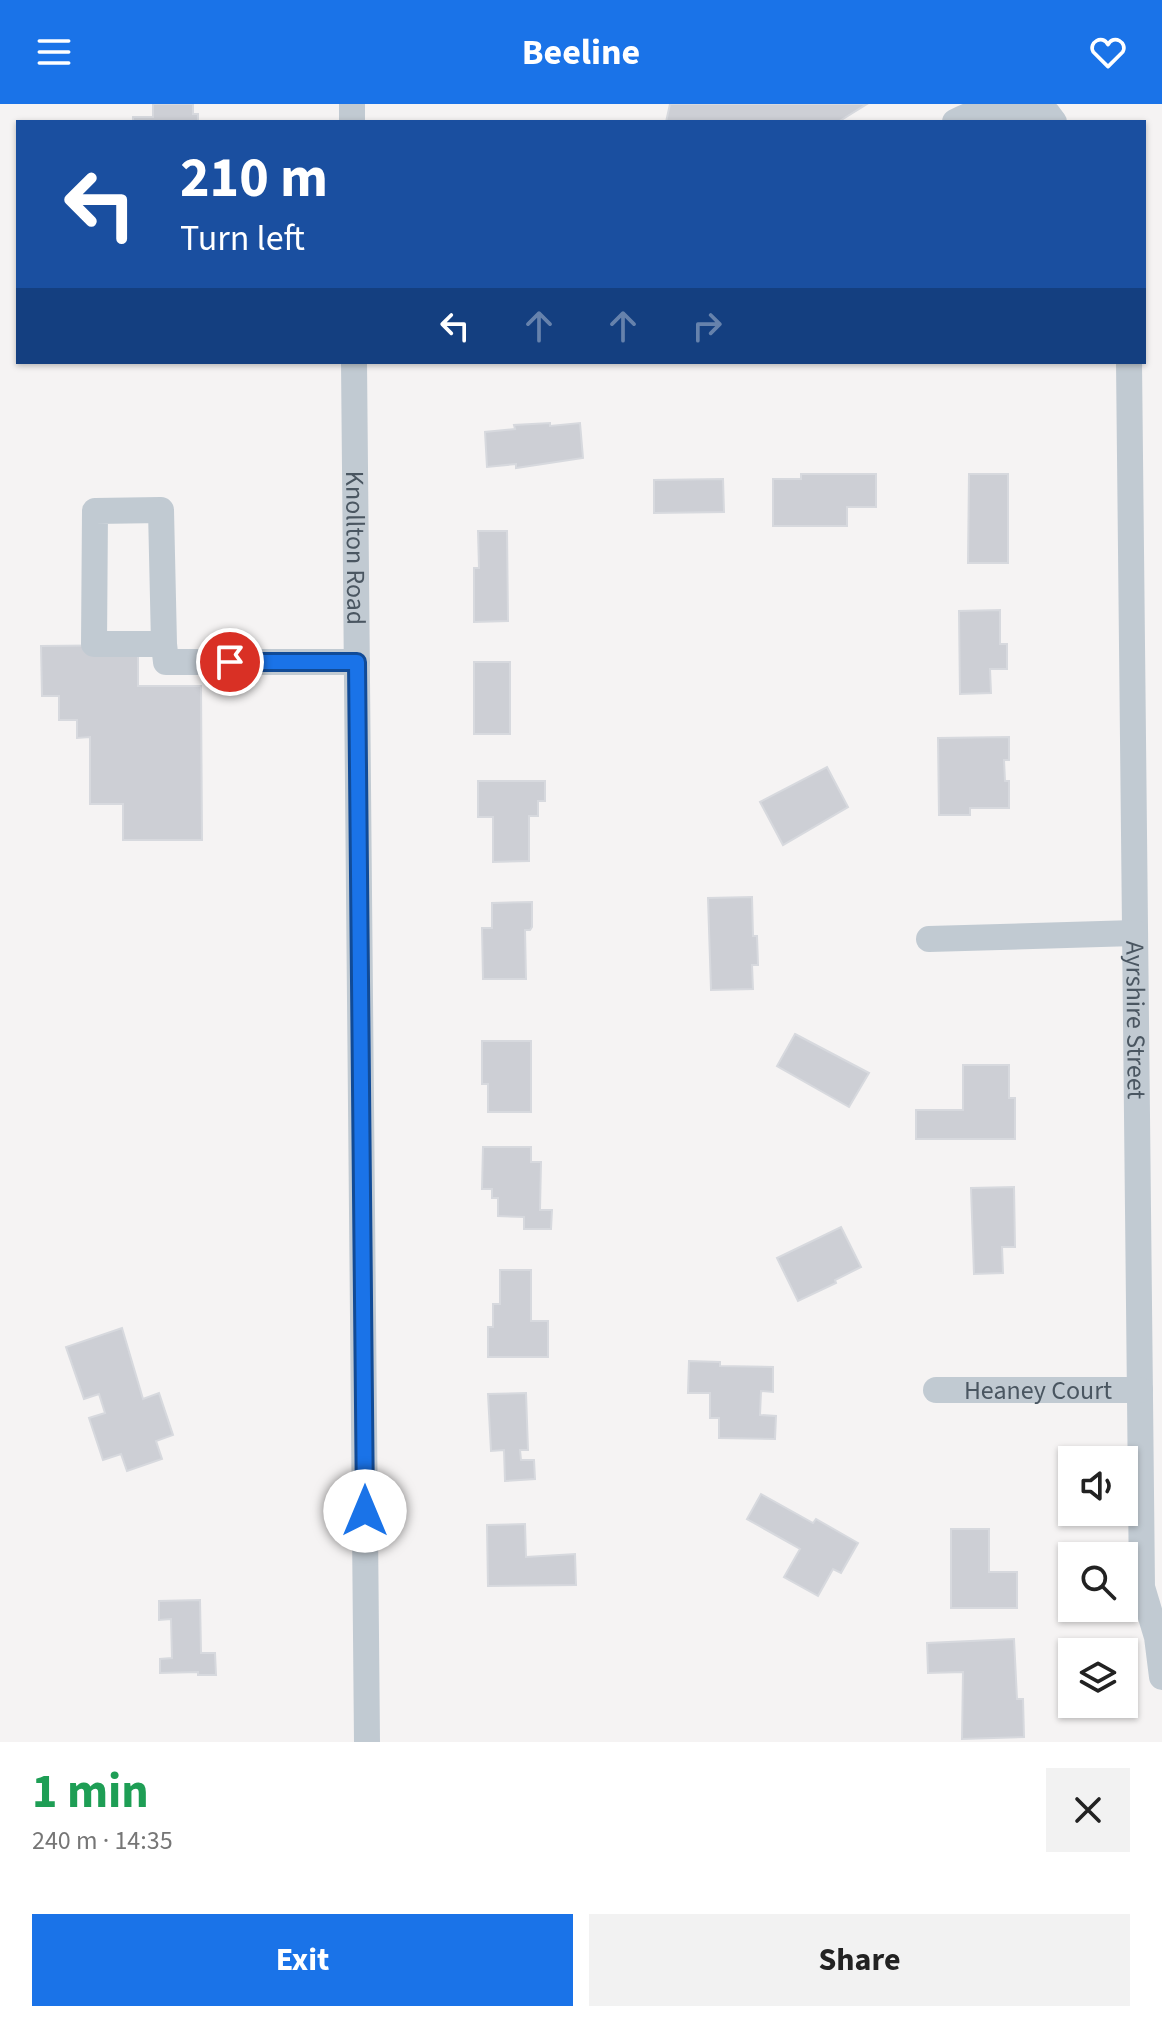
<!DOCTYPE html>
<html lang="en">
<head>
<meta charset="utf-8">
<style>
  :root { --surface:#fff; --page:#f2f2f2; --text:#222; --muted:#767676; --accent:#1a73e8 }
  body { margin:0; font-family:"Source Sans 3",sans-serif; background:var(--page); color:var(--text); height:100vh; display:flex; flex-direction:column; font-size:30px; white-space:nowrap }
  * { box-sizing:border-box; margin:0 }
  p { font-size:26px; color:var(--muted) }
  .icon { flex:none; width:44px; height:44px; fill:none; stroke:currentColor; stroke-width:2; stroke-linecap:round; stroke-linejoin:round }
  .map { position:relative; height:1638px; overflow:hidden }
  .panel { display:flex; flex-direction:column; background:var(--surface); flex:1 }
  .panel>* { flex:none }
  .top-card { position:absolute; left:16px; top:16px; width:1130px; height:244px; border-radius:0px; box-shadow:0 2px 6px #0004; background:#1a4fa0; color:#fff; overflow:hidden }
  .buttons { position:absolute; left:1058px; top:1342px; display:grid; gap:16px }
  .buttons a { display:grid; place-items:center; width:80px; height:80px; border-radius:0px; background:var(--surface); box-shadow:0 2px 6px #0004; font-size:40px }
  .pin { position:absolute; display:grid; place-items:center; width:68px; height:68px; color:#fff; margin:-34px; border:4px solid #fff; border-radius:50%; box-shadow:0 2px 8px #0007 }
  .me { position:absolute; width:88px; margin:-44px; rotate:0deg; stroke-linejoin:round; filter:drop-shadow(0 0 6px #0008) }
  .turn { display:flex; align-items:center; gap:28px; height:168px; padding:0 32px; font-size:36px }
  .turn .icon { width:104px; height:104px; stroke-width:2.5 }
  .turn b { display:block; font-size:56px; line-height:68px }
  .lanes { display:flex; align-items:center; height:76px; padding:0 32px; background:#0003; justify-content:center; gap:40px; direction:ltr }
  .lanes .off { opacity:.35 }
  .round { display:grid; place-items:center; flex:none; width:84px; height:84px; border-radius:0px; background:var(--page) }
  .overview { display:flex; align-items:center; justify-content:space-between; height:136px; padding:0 32px }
  h1 { font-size:48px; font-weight:700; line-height:60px; color:#1e9e55 }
  .primary-button { display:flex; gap:16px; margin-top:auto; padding:16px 32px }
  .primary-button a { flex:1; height:92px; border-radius:0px; background:var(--accent); color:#fff; font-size:32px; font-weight:700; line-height:92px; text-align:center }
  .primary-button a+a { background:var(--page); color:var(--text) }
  header { display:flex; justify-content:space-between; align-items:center; height:104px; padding:0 32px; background:var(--accent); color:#fff; font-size:36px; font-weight:700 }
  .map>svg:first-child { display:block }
</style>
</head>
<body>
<header><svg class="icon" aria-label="menu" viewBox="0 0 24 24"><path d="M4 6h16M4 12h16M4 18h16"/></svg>Beeline<svg class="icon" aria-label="heart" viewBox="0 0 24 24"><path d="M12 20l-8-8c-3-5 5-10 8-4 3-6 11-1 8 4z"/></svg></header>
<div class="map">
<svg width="1162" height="1638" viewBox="0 0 1162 1638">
  <rect width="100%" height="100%" fill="#f5f3f3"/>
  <g fill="#cdcfd5" stroke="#d7d9de" stroke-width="2">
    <path d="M153,0h40v10h5v8h-65v-5h20z"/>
    <path d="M670,0h197l-29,18h-172z"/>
    <path d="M550,319v3l30,-3 3,35 -67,10v-4l-29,3 -2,-35 30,-3 -1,-4z"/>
    <path d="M801,370h75v33h-29v19h-74v-47h28z"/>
    <path d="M969,370h39v89h-40z"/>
    <path d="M723,375l1,33 -70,1v-33z"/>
    <path d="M478,427h29l1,90 -34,1v-54h5z"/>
    <path d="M1000,506v34h7v25h-17l1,24 -31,1 -1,-83z"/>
    <path d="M138,541v41h63l1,154h-79v-36h-33v-67l-13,1v-18h-18v-24h-17l-1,-50z"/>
    <rect x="474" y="558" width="36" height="72"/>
    <path d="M1009,633v23h-5l1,21h4v27h-39v7h-31l-1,-77z"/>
    <path d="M827,663l21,40 -65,38 -23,-43z"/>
    <path d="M478,677h67v20h-7v15h-9v45l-36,1v-45h-15z"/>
    <path d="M752,793l1,39h4l1,29h-6l1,24 -42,1 -3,-92z"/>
    <path d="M532,798v25l-2,3h-5l1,49h-43l-1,-51h10v-25z"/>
    <path d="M795,930l74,39 -20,34 -72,-41z"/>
    <path d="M482,937h49v71h-43v-28h-6z"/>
    <path d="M963,961h46v33h6v41h-99v-29h47z"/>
    <path d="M483,1043h48v15h10l-1,48h12l-1,19h-27v-12l-26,-1v-18h-6v-9h-10z"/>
    <path d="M1014,1083l1,60h-13l1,26 -29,1 -3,-86z"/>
    <path d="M841,1123l20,40 -26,13 1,3 -38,18 -21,-43z"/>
    <path d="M500,1166h31v51h17v36h-60v-30h5v-23h7z"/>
    <path d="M122,1224l21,71 16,-6 14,42 -17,6 6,18 -35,12 -6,-17 -18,6 -14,-42 16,-5 -6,-19 -15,5 -18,-52z"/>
    <path d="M689,1257l31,1v4l53,1v25l-12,-1 -1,24 16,1 -1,23 -56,-1v-20h-9v-25h-22z"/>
    <path d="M526,1289l2,57h-8l1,10h13l1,19 -30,2 -1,-31 -13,1 -3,-57z"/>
    <path d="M761,1390l52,29 3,-4 42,24 -17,30 -8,-4 -15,27 -34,-19 16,-28 -53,-30z"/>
    <path d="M525,1420l1,33 49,-3 1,31 -88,1 -1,-61z"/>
    <path d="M951,1425h38v43h28v36h-66z"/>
    <path d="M200,1496l1,53h14l1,22h-18v-3l-38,1v-14l12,-1 -1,-39 -12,1v-19z"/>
    <path d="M1014,1535l3,60h6l1,38 -62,2 1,-67 -35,1 -1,-30z"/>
  </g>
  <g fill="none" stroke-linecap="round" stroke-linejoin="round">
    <g stroke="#c1cad2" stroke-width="26">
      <path d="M352,0v18"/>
      <path d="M955,18c33,-18 58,-14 93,-8l6,8"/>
      <path id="s1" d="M354,258l13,1380"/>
      <path id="s2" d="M1129,258l13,1225 15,50 5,40"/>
      <path d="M164,540l-3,-134 -66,1 -1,133h70l2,18h191"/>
      <path d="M929,835l206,-6"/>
      <path id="s3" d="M936,1286h204"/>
    </g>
  </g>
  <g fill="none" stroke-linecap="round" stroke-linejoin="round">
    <g stroke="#114b97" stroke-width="20">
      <path id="route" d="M230,558h127l8,849"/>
    </g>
    <use href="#route" stroke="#1a73e8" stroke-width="14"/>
  </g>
  <g text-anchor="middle" stroke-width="8" stroke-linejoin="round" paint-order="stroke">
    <g font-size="26" fill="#4a5661" stroke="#fff">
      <text dy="9" stroke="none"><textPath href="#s1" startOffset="186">Knollton Road</textPath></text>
      <text dy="9" stroke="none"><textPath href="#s2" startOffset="658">Ayrshire Street</textPath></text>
      <text dy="9" stroke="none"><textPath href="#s3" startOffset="102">Heaney Court</textPath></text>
    </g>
  </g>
</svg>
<div class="buttons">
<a><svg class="icon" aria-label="sound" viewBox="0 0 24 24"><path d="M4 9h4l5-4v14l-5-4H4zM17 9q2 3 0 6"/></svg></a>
<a><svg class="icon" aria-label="search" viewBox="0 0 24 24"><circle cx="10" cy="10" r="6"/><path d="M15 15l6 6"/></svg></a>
<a><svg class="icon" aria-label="layers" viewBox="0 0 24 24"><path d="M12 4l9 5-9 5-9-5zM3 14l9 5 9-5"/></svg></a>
</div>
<div class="pin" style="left:230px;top:558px;background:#d93025"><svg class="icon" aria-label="arrive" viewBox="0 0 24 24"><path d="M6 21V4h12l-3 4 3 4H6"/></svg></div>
<svg class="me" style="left:365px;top:1407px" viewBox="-20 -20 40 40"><circle r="19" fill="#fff"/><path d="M0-13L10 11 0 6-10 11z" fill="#1a73e8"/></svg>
<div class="top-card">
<div class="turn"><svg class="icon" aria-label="left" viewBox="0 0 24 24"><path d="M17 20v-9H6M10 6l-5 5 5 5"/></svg><div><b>210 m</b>Turn left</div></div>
<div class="lanes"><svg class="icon" aria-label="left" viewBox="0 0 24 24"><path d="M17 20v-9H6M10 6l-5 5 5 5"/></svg><svg class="icon off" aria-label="ahead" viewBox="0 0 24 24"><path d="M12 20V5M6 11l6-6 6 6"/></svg><svg class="icon off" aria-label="ahead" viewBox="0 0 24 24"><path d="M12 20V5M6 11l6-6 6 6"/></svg><svg class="icon off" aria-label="right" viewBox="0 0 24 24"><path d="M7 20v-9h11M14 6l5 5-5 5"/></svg></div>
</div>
</div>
<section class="panel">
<div class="overview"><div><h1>1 min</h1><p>240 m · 14:35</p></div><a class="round"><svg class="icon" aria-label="close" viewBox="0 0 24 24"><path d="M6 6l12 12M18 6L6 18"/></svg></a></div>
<div class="primary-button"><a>Exit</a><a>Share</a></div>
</section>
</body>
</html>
